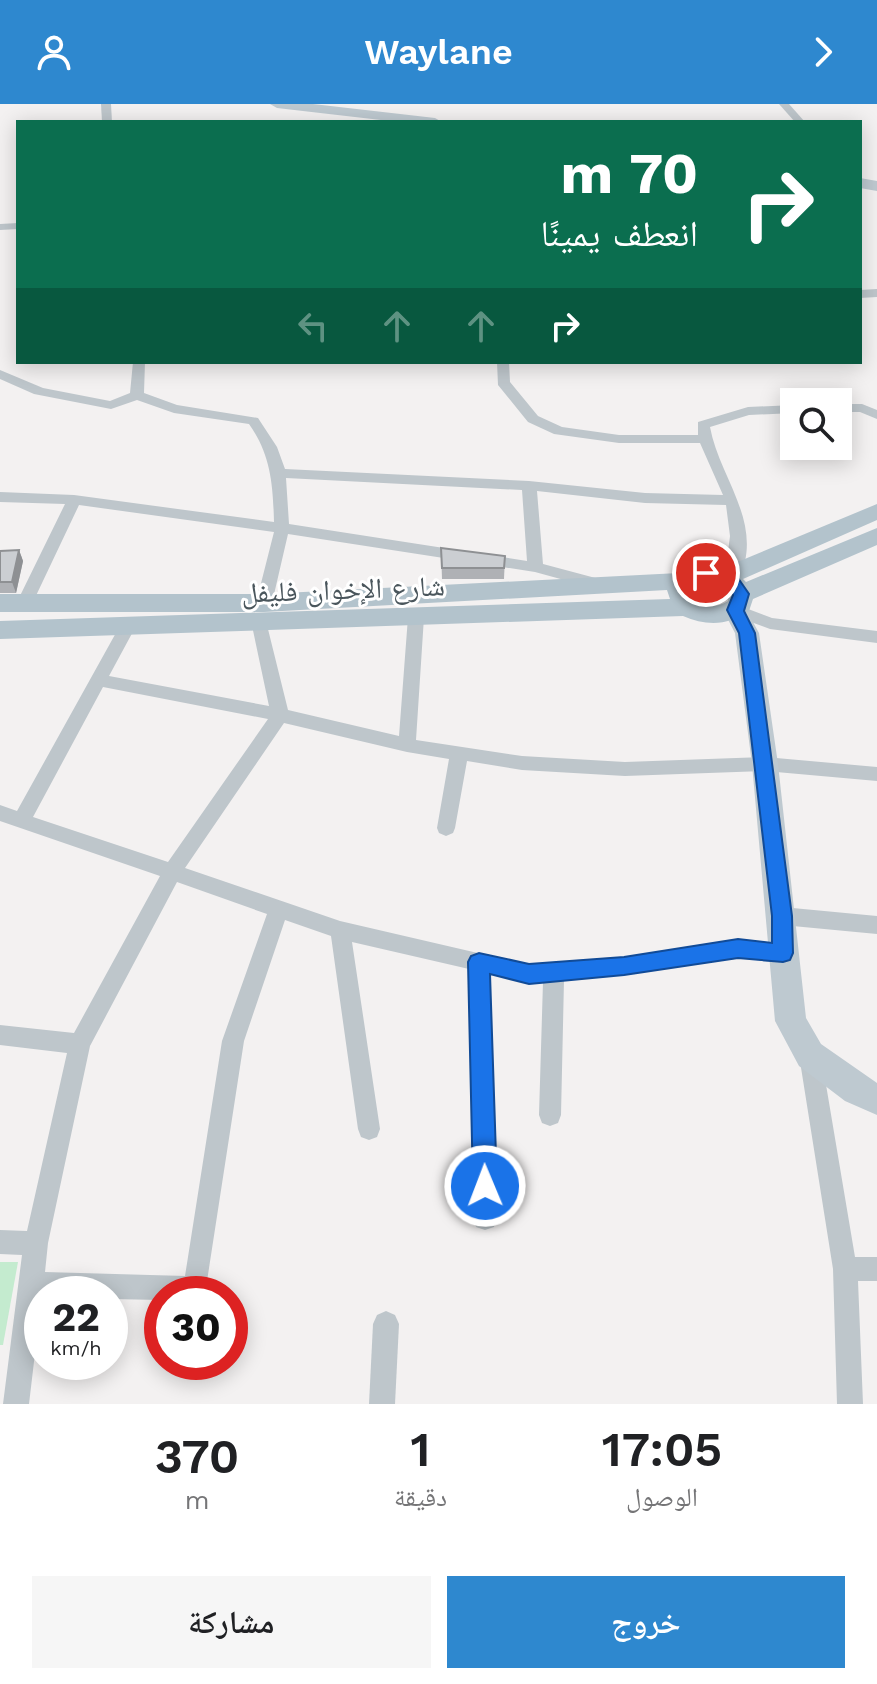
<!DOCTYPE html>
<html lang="ar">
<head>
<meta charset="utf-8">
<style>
  :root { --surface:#fff; --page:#f6f6f6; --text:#202124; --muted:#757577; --accent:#2e88cf }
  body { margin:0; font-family:"Work Sans","Noto Naskh Arabic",sans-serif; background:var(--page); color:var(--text); direction:rtl; height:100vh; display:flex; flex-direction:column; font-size:30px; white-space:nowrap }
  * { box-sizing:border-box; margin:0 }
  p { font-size:26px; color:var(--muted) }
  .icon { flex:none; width:44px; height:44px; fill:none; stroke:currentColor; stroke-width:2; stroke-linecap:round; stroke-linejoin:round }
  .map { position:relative; height:1300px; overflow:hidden; direction:ltr }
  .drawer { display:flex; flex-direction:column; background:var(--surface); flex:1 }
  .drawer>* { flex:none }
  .guide { position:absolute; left:16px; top:16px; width:846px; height:244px; border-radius:0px; box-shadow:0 4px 20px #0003; direction:rtl; background:#0b6e4f; color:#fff; overflow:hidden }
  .tools { position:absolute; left:780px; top:284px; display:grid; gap:16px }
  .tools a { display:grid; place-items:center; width:72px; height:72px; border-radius:0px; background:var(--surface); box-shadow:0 4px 20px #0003; font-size:40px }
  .speed { position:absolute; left:24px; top:1172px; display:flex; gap:16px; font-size:40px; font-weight:700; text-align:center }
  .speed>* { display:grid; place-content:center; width:104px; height:104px; border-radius:50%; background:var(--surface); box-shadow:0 4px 20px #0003; line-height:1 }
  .speed small { font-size:20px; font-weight:400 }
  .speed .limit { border:12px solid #d22; background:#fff; color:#111 }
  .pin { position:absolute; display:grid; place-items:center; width:68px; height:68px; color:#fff; margin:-34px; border:4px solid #fff; border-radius:50%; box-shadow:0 2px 8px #0007 }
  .me { position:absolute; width:88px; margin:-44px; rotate:359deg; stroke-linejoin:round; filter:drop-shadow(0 0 6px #0008) }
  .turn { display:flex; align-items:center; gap:28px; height:168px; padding:0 32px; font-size:36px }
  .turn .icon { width:104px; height:104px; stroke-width:2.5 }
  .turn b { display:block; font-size:56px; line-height:68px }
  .lanes { display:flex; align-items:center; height:76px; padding:0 32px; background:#0003; justify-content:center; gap:40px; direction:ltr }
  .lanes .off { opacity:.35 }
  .eta { display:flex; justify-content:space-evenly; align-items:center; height:136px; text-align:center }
  .eta b { font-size:48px; font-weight:600; line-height:56px }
  .primary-button { display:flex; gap:16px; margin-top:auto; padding:16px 32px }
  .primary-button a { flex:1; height:92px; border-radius:0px; background:var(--accent); color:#fff; font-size:32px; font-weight:600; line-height:92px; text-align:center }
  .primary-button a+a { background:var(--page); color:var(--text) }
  header { display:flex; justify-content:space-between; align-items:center; height:104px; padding:0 32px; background:var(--accent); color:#fff; font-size:36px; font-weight:600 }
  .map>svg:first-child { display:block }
</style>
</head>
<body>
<header><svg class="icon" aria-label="forward" viewBox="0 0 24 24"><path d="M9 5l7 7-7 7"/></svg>Waylane<svg class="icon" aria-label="person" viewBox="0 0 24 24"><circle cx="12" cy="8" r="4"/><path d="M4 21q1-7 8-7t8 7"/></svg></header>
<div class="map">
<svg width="877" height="1300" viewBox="0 0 877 1300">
  <rect width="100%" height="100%" fill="#f3f1f1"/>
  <path fill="#c4ebcf" d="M0,1158h18l-15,83h-3z"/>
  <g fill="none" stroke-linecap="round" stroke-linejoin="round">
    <g fill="#bec6cb" fill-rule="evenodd">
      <path d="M101,0h10l1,18h-10z"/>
      <path d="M779,0h10l16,18h-10z"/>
      <path d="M18,119v6l-18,1v-6z"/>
      <path d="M877,185v8l-17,1v-8z"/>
      <path d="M133,258h12l-1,31 33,12 81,13 19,29 8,22 244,12 116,12 78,2 -23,-52h-81l-65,-9 -26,-12 -30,-37 -1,-23h12l1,20 28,34 24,11 57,8h79v-13l50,-15 46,-2v8l-45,2 -39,12c9,51 55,96 29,152l-6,1 -8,-5 5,-39 -4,-31 -81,-2 -108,-12 6,73 60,16 2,4 -2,4 -6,1 -62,-17 -247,-38 -16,69 -8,6 -8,-6 18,-71 -195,-27 -46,97 -8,6 -6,-2 -2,-4 48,-98 -65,-2v-10l74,3 200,27c-1,-37 -3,-67 -25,-98l-75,-11 -37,-13 -26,9 -77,-15 -34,-15v-9l43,18 67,13 20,-8zM286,374l236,12 5,71 -238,-37z"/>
      <path d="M838,300h24l15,6v9l-17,-7h-22z"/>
      <path d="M735,500l37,14 105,13v12l-107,-14 -41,-15 -2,-4z"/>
      <path d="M416,507l8,6 -8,123 106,16 103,6 140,-5 112,10v14l-112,-10 -140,5 -103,-6 -55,-9 -12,67 -2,5 -7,3 -7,-3 -2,-5 12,-69 -42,-7 -123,-29 -99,145 155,53 189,44 95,-8 114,-17 52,7 3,6 -3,6c-17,7 -37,-2 -55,0 -57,4 -113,17 -171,21l-3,135 -3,8 -8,3 -8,-3 -3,-8 4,-133 -14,1 -39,-9 7,244 -3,9 -9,3 -9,-3 -3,-9 -4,-249 -117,-27 28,187 -3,8 -8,3 -8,-3 -3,-8 -27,-193 -46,-16 -41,121 -39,253h-43v6l-52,-1v-5h-68l-13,110h-26l19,-149 -22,-1v-24l27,1 40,-178 -67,-8v-20l74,8 86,-157 -160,-55v-16l17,6 105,-189 6,-2 8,6 -27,50 160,30 -18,-85 2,-4h12l23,93 111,26 9,-119zM103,583l165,32 -100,143 -135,-45zM177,778l90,32 -45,127 -37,235 -140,-4 3,-29 42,-197z"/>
      <path d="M782,803l95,9v18l-95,-9 -7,-3 -3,-6 3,-6z"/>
      <path d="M810,941l8,3 3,7 34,202h22v24h-19l5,123h-26l-4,-135 -34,-214 3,-7z"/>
      <path d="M386,1207l9,4 4,9 -4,80h-26l4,-80 4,-9z"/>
    </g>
    <g fill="#bec9d0" fill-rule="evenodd">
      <path d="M270,0h43l122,14 7,4h-44l-121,-14z"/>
      <path d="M860,74l17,3v10l-17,-3z"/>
      <path d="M735,498l8,2 16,29 19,131 28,254 15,26 56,39v32l-32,-14 -46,-35 -24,-45 -23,-257 -17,-131 -12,-23 4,-6z"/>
    </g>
    <path fill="#b3c3cc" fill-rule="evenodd" d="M877,400v16l-134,59 3,3 131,-54v17l-124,54 -4,12c-21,15 -43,15 -66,5l-683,23v-18l670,-22 -3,-9 -403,22h-264v-18h264l415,-21 18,-7 26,2zM701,478l14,1 14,11 -1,7c-16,10 -33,5 -37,-14z"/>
  </g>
  <g fill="#afb1b5">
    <path d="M441,444l64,8 -1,23h-62z"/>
    <path d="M19,446l4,11 -7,32h-16v-42z"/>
  </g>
  <path fill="#8e9093" d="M19,446l4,11 -7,32 -4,-11z"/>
  <g fill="#cbced2" stroke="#8e9093" stroke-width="2">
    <path d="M441,444l64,8 -1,12h-62z"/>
    <path d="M19,446l-7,32h-12v-31z"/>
  </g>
  <path fill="#1a73e8" stroke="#114b97" stroke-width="2" d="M706,464l32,10 11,16 -5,17 11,22 37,283 1,37 -3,7 -7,2 -45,-4 -114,17 -95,9 -39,-10 7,212 -4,8 -8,4 -9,-4 -3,-8 -5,-224 3,-6 8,-3 50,11 95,-7 114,-18 34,4v-27l-33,-283 -12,-23 6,-15 -6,-10 -27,-8 -2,-4z"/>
  <g text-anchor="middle" stroke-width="6" stroke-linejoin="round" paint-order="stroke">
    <g font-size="28" fill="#4a565c" stroke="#fff">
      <text transform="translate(343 485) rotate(-2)" y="10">شارع الإخوان فليفل</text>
    </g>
  </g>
</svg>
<div class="tools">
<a><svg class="icon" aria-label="search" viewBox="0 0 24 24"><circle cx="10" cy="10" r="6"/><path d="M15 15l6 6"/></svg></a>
</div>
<div class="speed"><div>22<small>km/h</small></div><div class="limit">30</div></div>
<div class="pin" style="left:706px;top:469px;background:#d93025"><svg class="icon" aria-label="arrive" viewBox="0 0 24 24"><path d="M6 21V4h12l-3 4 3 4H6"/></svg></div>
<svg class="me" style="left:485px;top:1082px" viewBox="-20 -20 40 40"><circle r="17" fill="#1a73e8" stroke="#fff" stroke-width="3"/><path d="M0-11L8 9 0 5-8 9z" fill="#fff"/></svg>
<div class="guide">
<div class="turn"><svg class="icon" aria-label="right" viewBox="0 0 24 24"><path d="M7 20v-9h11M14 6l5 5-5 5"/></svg><div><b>70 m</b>انعطف يمينًا</div></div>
<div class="lanes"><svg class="icon off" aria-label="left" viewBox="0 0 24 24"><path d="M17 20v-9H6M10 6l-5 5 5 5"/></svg><svg class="icon off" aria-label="ahead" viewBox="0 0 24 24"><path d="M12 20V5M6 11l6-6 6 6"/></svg><svg class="icon off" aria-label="ahead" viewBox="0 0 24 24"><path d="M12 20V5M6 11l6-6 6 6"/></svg><svg class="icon" aria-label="right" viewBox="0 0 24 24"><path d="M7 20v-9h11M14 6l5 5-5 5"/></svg></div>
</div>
</div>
<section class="drawer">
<div class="eta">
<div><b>17:05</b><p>الوصول</p></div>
<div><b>1</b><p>دقيقة</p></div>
<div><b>370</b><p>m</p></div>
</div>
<div class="primary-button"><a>خروج</a><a>مشاركة</a></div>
</section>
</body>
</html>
